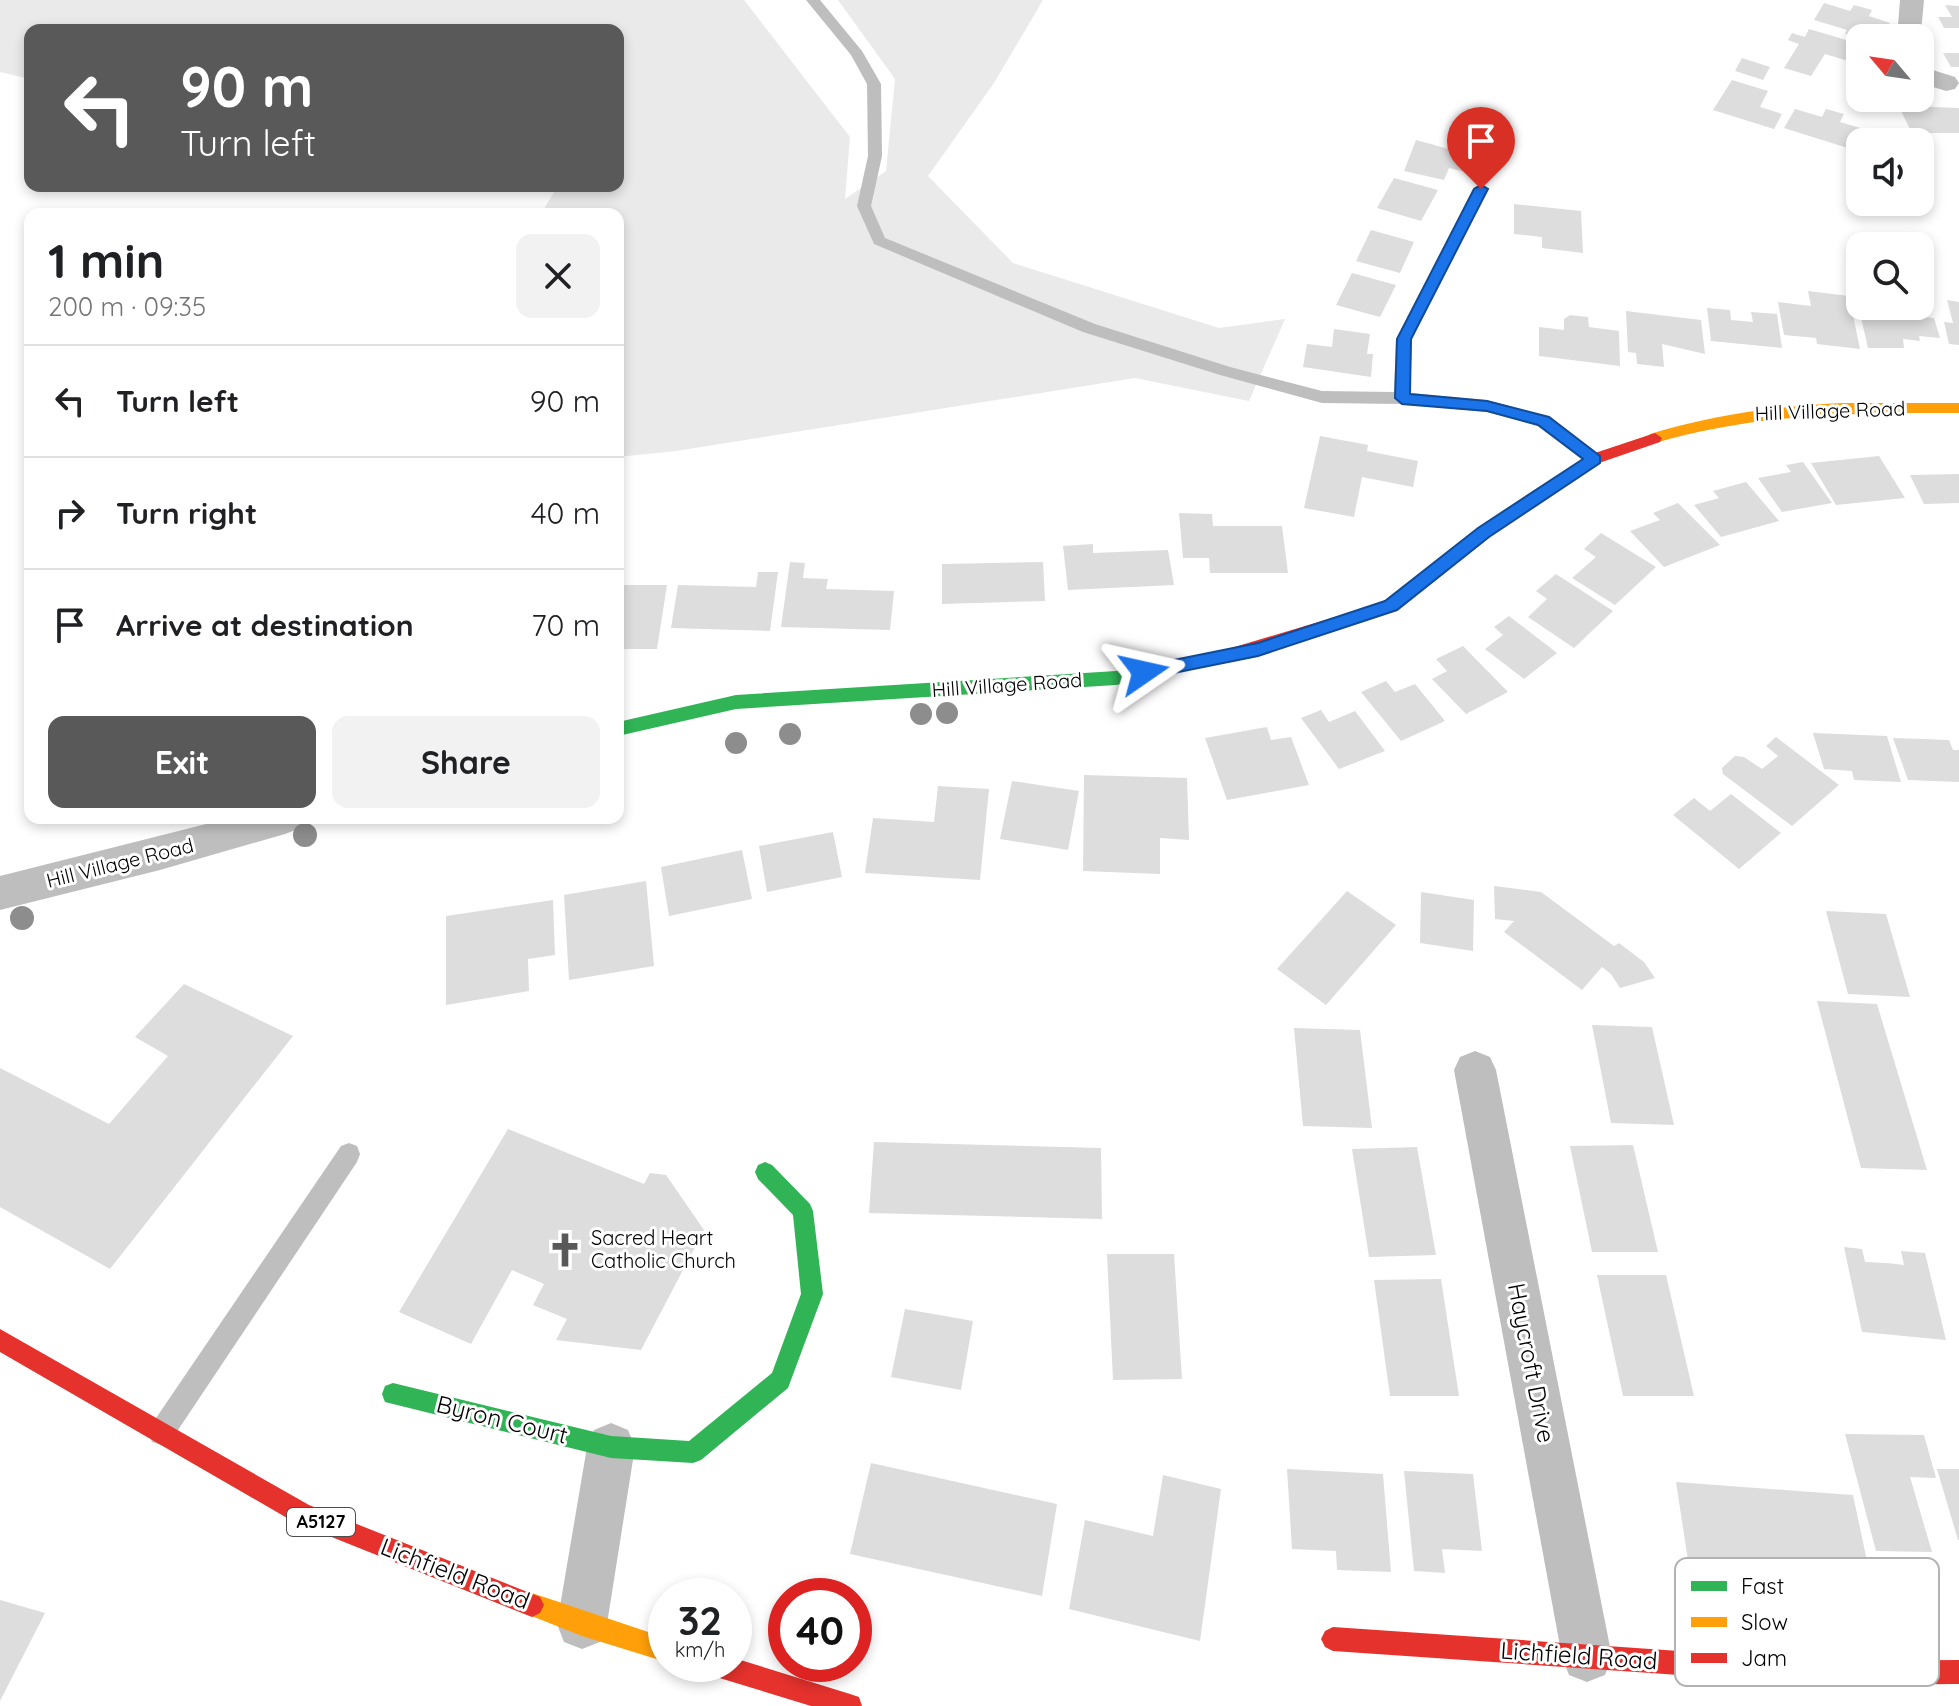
<!DOCTYPE html>
<html lang="en">
<head>
<meta charset="utf-8">
<style>
  :root { --surface:#fff; --page:#f2f2f2; --text:#202124; --muted:#757577; --line:#e0e0e0; --accent:#595959 }
  body { margin:0; font-family:Quicksand,sans-serif; background:var(--page); color:var(--text); height:100vh; display:flex; flex-direction:column; font-size:30px; white-space:nowrap }
  * { box-sizing:border-box; margin:0 }
  p { font-size:26px; color:var(--muted) }
  .icon { flex:none; width:44px; height:44px; fill:none; stroke:currentColor; stroke-width:2; stroke-linecap:round; stroke-linejoin:round }
  .map { position:relative; flex:1; overflow:hidden }
  .drawer { position:absolute; left:24px; top:208px; width:600px; height:616px; display:flex; flex-direction:column; background:var(--surface); border-radius:16px; box-shadow:0 4px 12px #0003 }
  .drawer>* { flex:none }
  .hud { position:absolute; left:24px; top:24px; width:600px; height:168px; border-radius:16px; box-shadow:0 4px 12px #0003; background:#595959; color:#fff; overflow:hidden }
  .needle { width:52px; rotate:299deg }
  .controls { position:absolute; left:1846px; top:24px; display:grid; gap:16px }
  .controls a { display:grid; place-items:center; width:88px; height:88px; border-radius:16px; background:var(--surface); box-shadow:0 4px 12px #0003; font-size:40px }
  .speed { position:absolute; left:648px; top:1578px; display:flex; gap:16px; font-size:40px; font-weight:700; text-align:center }
  .speed>* { display:grid; place-content:center; width:104px; height:104px; border-radius:50%; background:var(--surface); box-shadow:0 4px 12px #0003; line-height:1 }
  .speed small { font-size:20px; font-weight:400 }
  .speed .limit { border:12px solid #d22; background:#fff; color:#111 }
  .pin { position:absolute; display:grid; place-items:center; width:68px; height:68px; color:#fff; margin:-82px -34px; border-radius:50% 50% 50% 0; rotate:-45deg; box-shadow:0 0 8px #0007 }
  .pin .icon { rotate:45deg }
  .me { position:absolute; width:88px; margin:-44px; rotate:79deg; stroke-linejoin:round; filter:drop-shadow(0 0 6px #0008) }
  .turn { display:flex; align-items:center; gap:28px; height:168px; padding:0 24px; font-size:36px }
  .turn .icon { width:104px; height:104px; stroke-width:2.5 }
  .turn b { display:block; font-size:56px; line-height:68px }
  .round { display:grid; place-items:center; flex:none; width:84px; height:84px; border-radius:16px; background:var(--page) }
  .overview { display:flex; align-items:center; justify-content:space-between; height:136px; padding:0 24px }
  h1 { font-size:48px; font-weight:800; line-height:60px }
  .primary-button { display:flex; gap:16px; margin-top:auto; padding:16px 24px }
  .primary-button a { flex:1; height:92px; border-radius:16px; background:var(--accent); color:#fff; font-size:32px; font-weight:800; line-height:92px; text-align:center }
  .primary-button a+a { background:var(--page); color:var(--text) }
  ul { padding:0; list-style:none }
  li { display:flex; align-items:center; gap:24px; height:112px; padding:0 24px; border-top:2px solid var(--line) }
  li div { flex:1 }
  li b { display:block; font-size:30px }
  li em { font-style:normal }
  .map>svg:first-child { display:block }
</style>
</head>
<body>
<div class="map">
<svg width="1959" height="1706" viewBox="0 0 1959 1706">
  <rect width="100%" height="100%" fill="#fff"/>
  <path fill="#eaeaea" d="M0,0h744l106,137 -5,62 41,-28 9,-92 -57,-79h205l-49,83 -66,93 85,87 206,65 66,-9 -36,82 -114,-23 -459,73 -58,6v-243h-77l13,-22 -28,-6h92v-156h-588v49l-30,-7z"/>
  <g fill="#ddd">
    <path d="M1824,3l26,8 4,-6 18,5 -3,6 21,7 -9,15 -21,1 -15,-5 2,-4 -33,-10z"/>
    <path d="M1945,5l14,1v22h-15l-6,-11h14z"/>
    <path d="M1809,29l51,15 -2,20 -33,-10 -14,22 -27,-8 15,-24 -11,-4 4,-7 13,4z"/>
    <path d="M1943,53h16v14h-8z"/>
    <path d="M1742,58l28,9 -7,13 -28,-9z"/>
    <path d="M1732,80l36,11 -8,16 22,7 -8,15 -61,-19z"/>
    <path d="M1911,106l48,2v25h-47l-12,-24h12z"/>
    <path d="M1795,109l27,8 4,-8 18,5 -4,8 24,7 -10,21 -70,-22z"/>
    <path d="M1416,140l80,22 -6,16 -41,-10 -5,12 -40,-9z"/>
    <path d="M1394,178l44,12 -17,31 -44,-13z"/>
    <path d="M1514,204l67,7 2,42 -41,-5v-11l-28,-3z"/>
    <path d="M1371,230l43,12 -14,31 -44,-12z"/>
    <path d="M1352,273l44,12 -16,32 -44,-12z"/>
    <path d="M1808,291l41,5 11,53 -43,-5 -1,-6 -32,-3 -6,-33 33,4z"/>
    <path d="M1947,300l12,2v43l-10,-1 -5,-22 9,1z"/>
    <path d="M1869,306h42l3,10 20,2 6,20 -21,-2 1,5 -17,-2 1,9h-36l-8,-35 11,1z"/>
    <path d="M1707,308l23,2 1,10 22,2 -2,-10 26,2 5,34 -71,-7z"/>
    <path d="M1626,311l75,9 4,34 -43,-10 2,23 -27,-3 -1,-11 -8,-1z"/>
    <path d="M1570,315l18,2 1,10 30,4 1,35 -81,-10v-29l25,3v-11z"/>
    <path d="M1334,329l36,5 -3,20h6l-2,23 -68,-10 4,-23 25,3z"/>
    <path d="M1320,436l48,9 -1,6 51,10 -5,26 -51,-10 -8,40 -50,-9z"/>
    <path d="M1879,456l26,42 -69,7 -25,-42z"/>
    <path d="M1803,462l29,41 -50,9 -24,-34 33,-6 -5,-7z"/>
    <path d="M1959,474v29l-35,1 -14,-29z"/>
    <path d="M1746,482l33,39 -58,16 -27,-32 25,-7 -6,-7z"/>
    <path d="M1678,503l42,42 -56,22 -34,-36 30,-11 -7,-7z"/>
    <path d="M1179,513l33,1 1,12h69l6,47h-78l-1,-15h-26z"/>
    <path d="M1601,533l55,34 -41,38 -43,-27 24,-21 -12,-8z"/>
    <path d="M1093,544v9l75,-3 6,35 -106,5 -5,-44z"/>
    <path d="M790,562l15,1 -2,15 25,1 -2,10 68,2 -4,39 -109,-3z"/>
    <path d="M1043,562l2,39 -103,3v-40z"/>
    <path d="M758,572h20l-8,59 -99,-3 7,-43 78,2z"/>
    <path d="M1556,574l57,37 -39,37 -46,-31 19,-18 -11,-8z"/>
    <path d="M618,585h49l-10,64h-37l3,-20h-5z"/>
    <path d="M1509,616l48,37 -33,26 -39,-30 18,-14 -9,-8z"/>
    <path d="M1463,646l45,46 -42,22 -34,-35 15,-8 -11,-12z"/>
    <path d="M1386,681l9,11 20,-8 30,37 -44,20 -40,-49z"/>
    <path d="M1321,710l8,12 26,-11 30,40 -46,18 -38,-51z"/>
    <path d="M1267,727l4,13 20,-3 18,48 -82,15 -22,-62z"/>
    <path d="M1813,733l74,3 14,46 -47,-2 -2,-9 -28,-2z"/>
    <path d="M1776,737l63,48 -47,41 -69,-52 -1,-6 13,-12 9,1 18,12 16,-13 -12,-10z"/>
    <path d="M1893,738l56,2 4,10h6v32l-51,-2z"/>
    <path d="M1084,775l103,3 2,62 -29,-2v36l-77,-3z"/>
    <path d="M1012,781l67,10 -11,59 -68,-11z"/>
    <path d="M938,786l51,3 -9,91 -115,-7 8,-55 61,4z"/>
    <path d="M1731,794l50,39 -42,36 -66,-54 21,-17 16,13z"/>
    <path d="M833,832l9,45 -75,15 -8,-46z"/>
    <path d="M742,850l10,49 -83,17 -8,-49z"/>
    <path d="M646,881l8,85 -85,14 -5,-85z"/>
    <path d="M1494,886l47,6 73,54 5,-3 25,19 11,16 -35,10 -9,-14 -9,-7 -20,23 -78,-58 10,-11 -19,-2z"/>
    <path d="M1347,891l49,34 -70,80 -49,-36z"/>
    <path d="M1421,892l53,8 -1,51 -53,-8z"/>
    <path d="M553,900l2,55 -27,4 1,32 -83,14v-89z"/>
    <path d="M1826,911l60,3 24,83 -62,-3z"/>
    <path d="M184,984l109,52 -183,233 -110,-62v-139l109,56 59,-68 -33,-19z"/>
    <path d="M1817,1001l60,3 50,166 -66,-2z"/>
    <path d="M1592,1025l60,2 22,98 -63,-2z"/>
    <path d="M1294,1028l66,2 12,98 -69,-2z"/>
    <path d="M508,1129l136,55 6,-11 16,2 38,55 -63,120 -85,-10 11,-21 -34,-14 11,-21 -32,-14 -41,74 -72,-32z"/>
    <path d="M874,1142l227,6 1,71 -233,-6z"/>
    <path d="M1633,1145l25,107h-66l-22,-106z"/>
    <path d="M1417,1147l19,108 -67,2 -17,-108z"/>
    <path d="M1844,1247l18,2 3,13 22,1 17,2 -3,-14 24,2 21,87 -84,-8z"/>
    <path d="M1107,1254h67l8,125 -69,1z"/>
    <path d="M1597,1275h69l28,121h-71z"/>
    <path d="M1441,1279l18,117h-69l-16,-116z"/>
    <path d="M905,1309l68,12 -12,69 -70,-13z"/>
    <path d="M1845,1434l79,1 12,43 -26,-1 22,75 -56,-1z"/>
    <path d="M871,1463l186,41 -15,92 -192,-42z"/>
    <path d="M1287,1469l96,5 8,98 -54,-2 -1,-19 -44,-2z"/>
    <path d="M1937,1469h22v71h-1z"/>
    <path d="M1404,1471l69,3 9,77 -40,-2 3,24 -31,-2z"/>
    <path d="M1163,1475l58,14 -21,152 -131,-32 16,-89 68,16z"/>
    <path d="M1676,1482l177,13 17,80 -45,-3 5,25 -100,-7 -3,-20 -38,-3z"/>
    <path d="M0,1600l45,13 -45,88z"/>
  </g>
  <g fill="none" stroke-linecap="round" stroke-linejoin="round">
    <g fill="#bebebe" fill-rule="evenodd">
      <path d="M806,0h14l42,51 19,33 1,72 -11,50 14,32 210,86 135,43 92,24 72,1 2,-53 78,-150 2,-3h10l2,3 -76,150 -2,54 77,7 62,17 53,42 -8,6 -6,-2 -51,-38 -50,-13 -85,-8 -80,-1 -102,-28 -137,-43 -209,-88 -17,-38 11,-50 -1,-72 -16,-29z"/>
      <path d="M349,1143l8,3 3,8 -3,8 -187,280 -9,3 -9,-3 -3,-9 3,-9 189,-278z"/>
    </g>
    <g fill="#bebebe" fill-rule="evenodd">
      <path d="M1900,0h24l-4,42v-4h-23z"/>
      <path d="M1920,66l35,11 4,6 -4,6 -9,2 -26,-8z"/>
      <path d="M230,818h74l-6,11 -13,5 -125,36 -160,40v-34z"/>
      <path d="M1475,1051l15,6 6,13 116,587 -7,18 -18,7 -18,-7 -7,-18 -108,-587 6,-13z"/>
      <path d="M611,1423l17,7 7,17 -28,177 -7,18 -18,7 -18,-7 -7,-18 30,-177 7,-17z"/>
    </g>
    <g fill="#30b455" fill-rule="evenodd">
      <path d="M1234,648l6,1 2,5 -2,5 -124,26 -380,24 -118,27v-14l118,-27 380,-24z"/>
      <path d="M765,1162l7,3 38,39 3,7 10,83 -35,94 -87,72 -8,3 -82,-5 -226,-56 -3,-8 3,-8 8,-3 218,53 78,5 83,-68 29,-79 -8,-79 -35,-36 -3,-7 3,-7z"/>
    </g>
    <g fill="#ff9f0a" fill-rule="evenodd">
      <path d="M1843,403h116v10c-108,0 -199,0 -304,30l-7,-5 2,-4c64,-19 126,-28 193,-31z"/>
      <path d="M532,1593l134,45v24l-84,-26 -58,-23 -4,-8 4,-8z"/>
    </g>
    <g fill="#e5322d" fill-rule="evenodd">
      <path d="M1655,433l7,5 -2,4 -61,21 -109,73 -93,74 -163,50 -8,-6 2,-5 157,-47 93,-74 111,-73z"/>
      <path d="M0,1329l309,176 231,92 4,8 -4,8 -8,4 -238,-95 -294,-170z"/>
      <path d="M1333,1627l491,34 135,-1v24l-135,1 -491,-34 -8,-4 -4,-8 4,-8z"/>
      <path d="M734,1658l116,36 9,3 3,9h-51l-98,-30 -8,-4 -4,-8h33z"/>
    </g>
  </g>
  <g fill="#8d8d8d">
    <circle cx="947" cy="713" r="11"/>
    <circle cx="921" cy="714" r="11"/>
    <circle cx="790" cy="734" r="11"/>
    <circle cx="736" cy="743" r="11"/>
    <circle cx="305" cy="835" r="12"/>
    <circle cx="22" cy="918" r="12"/>
  </g>
  <path fill="#1a73e8" stroke="#114b97" stroke-width="2" d="M1481,185l7,4 -77,150 -1,55 77,7 62,16 51,39v7l-111,74 -92,73 -139,46 -114,23 -6,-2 -2,-5 2,-4 6,-2 114,-23 127,-42 93,-73 105,-69 -45,-34 -51,-14 -85,-7 -7,-6 2,-59 77,-150z"/>
  <defs>
    <g id="church-bare" transform="scale(2.76)"><path d="M-1.2-6h2.4v3.5h3.3v2.4h-3.3V6h-2.4V-.1h-3.3v-2.4h3.3Z" fill="#595959" stroke="#fff" stroke-width="2.5" paint-order="stroke"/></g>
  </defs>
  <g fill-rule="evenodd">
    <use href="#church-bare" x="565" y="1250"/>
  </g>
  <g text-anchor="middle" stroke-width="6" stroke-linejoin="round" paint-order="stroke">
    <rect fill="#fff" stroke="#4c4c4c" stroke-width="2" x="287" y="1508" width="68" height="28" rx="6"/>
    <g font-size="18" font-weight="bold" fill="#000">
      <text x="321" y="1528">A5127</text>
    </g>
    <g font-size="20" fill="#000" stroke="#fff">
      <text transform="translate(1830 411) rotate(-2)" y="7">Hill Village Road</text>
      <text transform="translate(1007 685) rotate(-4)" y="7">Hill Village Road</text>
      <text transform="translate(120 863) rotate(-14)" y="7">Hill Village Road</text>
    </g>
    <g font-size="20" fill="#000" stroke="#fff" text-anchor="start">
      <text x="591" y="1245">Sacred Heart<tspan x="591" dy="23">Catholic Church</tspan></text>
    </g>
    <g font-size="24" fill="#000" stroke="#fff">
      <text transform="translate(1531 1363) rotate(79)" y="8">Haycroft Drive</text>
      <text transform="translate(502 1420) rotate(14)" y="8">Byron Court</text>
      <text transform="translate(455 1574) rotate(21)" y="8">Lichfield Road</text>
      <text transform="translate(1579 1656) rotate(4)" y="8">Lichfield Road</text>
    </g>
  </g>
  <rect x="1675" y="1558" width="264" height="128" rx="12" fill="#fff" stroke="#b2b2b2" stroke-width="2"/>
  <rect x="1691" y="1581" width="36" height="10" fill="#30b455"/>
  <rect x="1691" y="1617" width="36" height="10" fill="#ff9f0a"/>
  <rect x="1691" y="1653" width="36" height="10" fill="#e5322d"/>
  <g font-size="22" fill="#000">
    <text x="1741" y="1594">Fast</text>
    <text x="1741" y="1630">Slow</text>
    <text x="1741" y="1666">Jam</text>
  </g>
</svg>
<div class="controls">
<a><svg class="needle" viewBox="-14 -14 28 28"><path d="M0-13l5 13h-10z" fill="#e53935"/><path d="M0 13l5-13h-10z" fill="#757577"/></svg></a>
<a><svg class="icon" aria-label="sound" viewBox="0 0 24 24"><path d="M4 9h4l5-4v14l-5-4H4zM17 9q2 3 0 6"/></svg></a>
<a><svg class="icon" aria-label="search" viewBox="0 0 24 24"><circle cx="10" cy="10" r="6"/><path d="M15 15l6 6"/></svg></a>
</div>
<div class="speed"><div>32<small>km/h</small></div><div class="limit">40</div></div>
<div class="pin" style="left:1481px;top:189px;background:#d93025"><svg class="icon" aria-label="arrive" viewBox="0 0 24 24"><path d="M6 21V4h12l-3 4 3 4H6"/></svg></div>
<svg class="me" style="left:1144px;top:672px" viewBox="-20 -20 40 40"><path d="M0-17L14 15 0 8-14 15z" fill="#1a73e8" stroke="#fff" stroke-width="4"/></svg>
<div class="hud">
<div class="turn"><svg class="icon" aria-label="left" viewBox="0 0 24 24"><path d="M17 20v-9H6M10 6l-5 5 5 5"/></svg><div><b>90 m</b>Turn left</div></div>
</div>
<section class="drawer">
<div class="overview"><div><h1>1 min</h1><p>200 m · 09:35</p></div><a class="round"><svg class="icon" aria-label="close" viewBox="0 0 24 24"><path d="M6 6l12 12M18 6L6 18"/></svg></a></div>
<ul>
<li><svg class="icon" aria-label="left" viewBox="0 0 24 24"><path d="M17 20v-9H6M10 6l-5 5 5 5"/></svg><div><b>Turn left</b></div><em>90 m</em></li>
<li><svg class="icon" aria-label="right" viewBox="0 0 24 24"><path d="M7 20v-9h11M14 6l5 5-5 5"/></svg><div><b>Turn right</b></div><em>40 m</em></li>
<li><svg class="icon" aria-label="arrive" viewBox="0 0 24 24"><path d="M6 21V4h12l-3 4 3 4H6"/></svg><div><b>Arrive at destination</b></div><em>70 m</em></li>
</ul>
<div class="primary-button"><a>Exit</a><a>Share</a></div>
</section>
</div>
</body>
</html>
